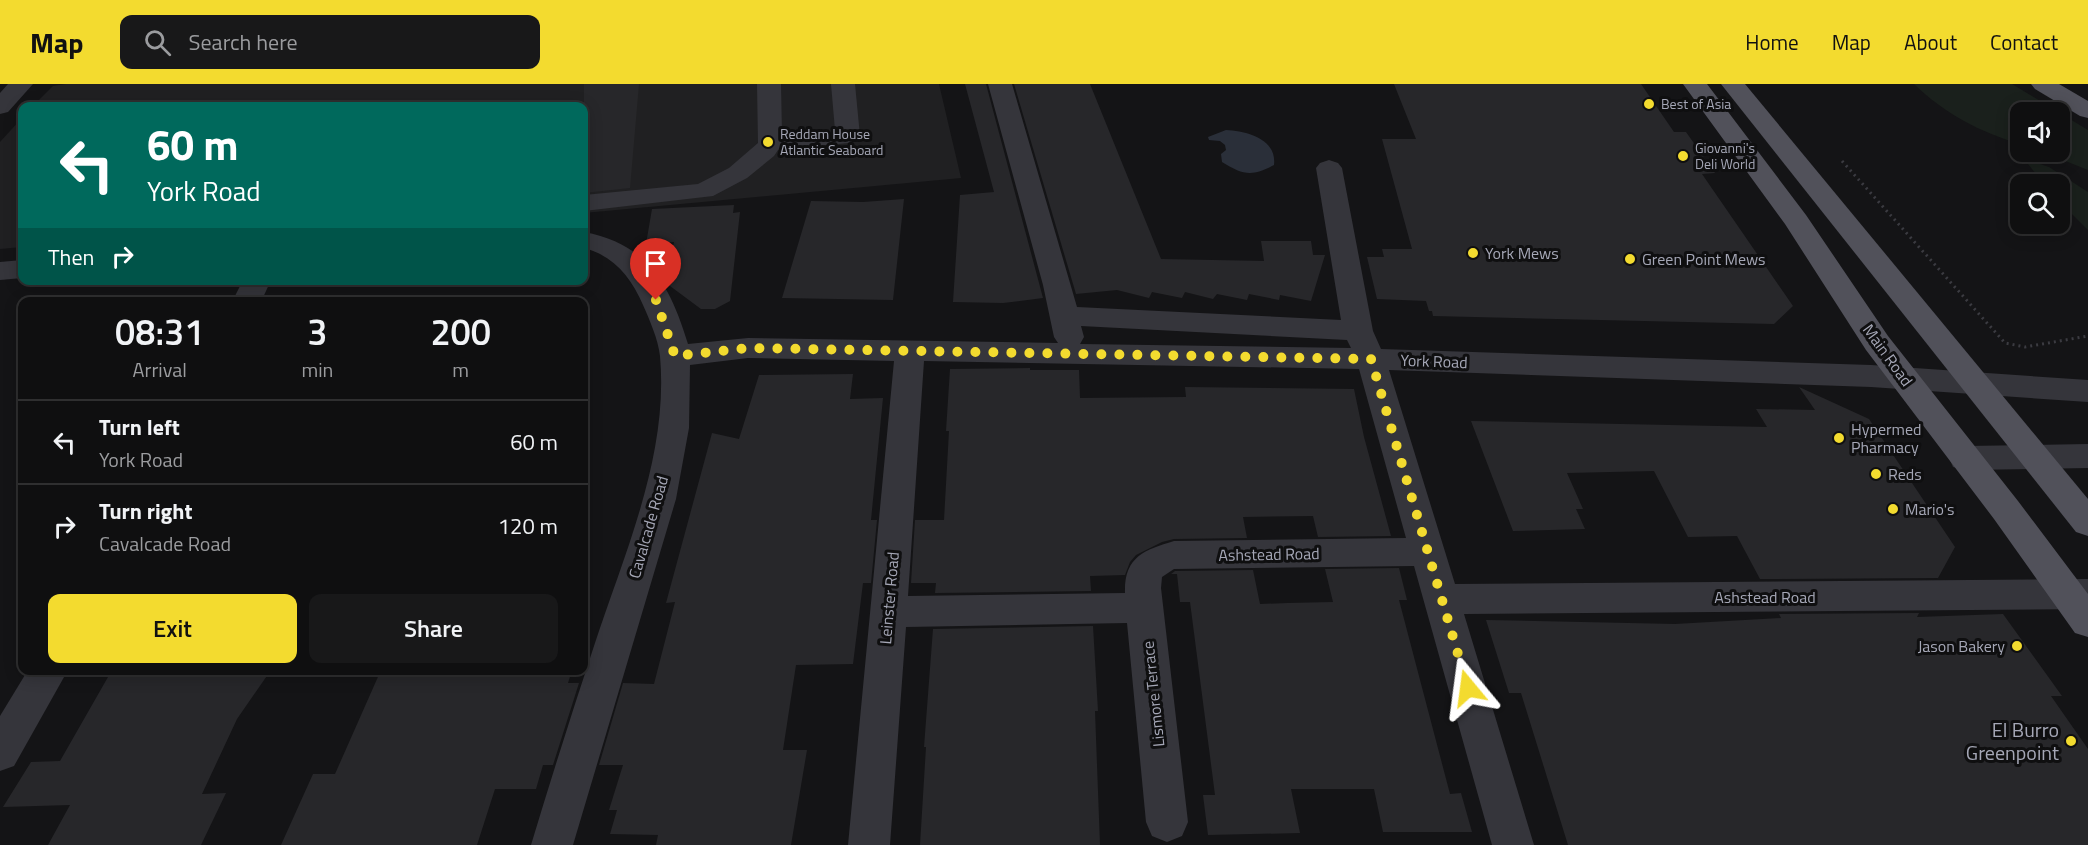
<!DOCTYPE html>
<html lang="en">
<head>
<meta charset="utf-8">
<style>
  :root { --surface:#0f0f10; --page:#181819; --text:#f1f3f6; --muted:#9b9c9f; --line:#2f2f30; --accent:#f3db2f }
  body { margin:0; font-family:"Titillium Web",sans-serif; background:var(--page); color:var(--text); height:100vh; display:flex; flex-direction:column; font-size:22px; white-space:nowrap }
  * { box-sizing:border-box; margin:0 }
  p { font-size:20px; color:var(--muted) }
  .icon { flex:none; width:33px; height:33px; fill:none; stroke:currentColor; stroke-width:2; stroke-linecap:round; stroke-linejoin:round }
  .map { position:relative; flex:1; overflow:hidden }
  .panel { position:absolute; left:18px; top:213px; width:570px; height:378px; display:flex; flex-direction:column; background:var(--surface); border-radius:12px; box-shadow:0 3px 15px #0003,0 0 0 2px var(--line) }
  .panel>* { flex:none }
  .top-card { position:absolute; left:18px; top:18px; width:570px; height:183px; border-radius:12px; box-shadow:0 3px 15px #0003,0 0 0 2px var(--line); background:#00695c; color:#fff; overflow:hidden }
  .fabs { position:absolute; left:2010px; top:18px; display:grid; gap:12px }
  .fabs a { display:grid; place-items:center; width:60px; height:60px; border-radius:12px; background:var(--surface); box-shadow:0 3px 15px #0003,0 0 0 2px var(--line); font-size:30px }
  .pin { position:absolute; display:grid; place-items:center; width:51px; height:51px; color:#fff; margin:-62px -26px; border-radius:50% 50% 50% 0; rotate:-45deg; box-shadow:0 0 6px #0007 }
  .pin .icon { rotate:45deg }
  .me { position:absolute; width:66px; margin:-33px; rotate:344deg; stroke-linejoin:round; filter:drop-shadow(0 0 4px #0008) }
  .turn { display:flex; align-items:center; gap:21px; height:126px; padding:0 30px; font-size:27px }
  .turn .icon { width:78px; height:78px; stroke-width:2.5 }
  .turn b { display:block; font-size:42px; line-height:51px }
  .then { display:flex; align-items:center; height:57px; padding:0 30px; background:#0003; gap:12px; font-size:22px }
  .eta { display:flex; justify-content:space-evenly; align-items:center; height:102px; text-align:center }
  .eta b { font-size:36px; font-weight:600; line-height:42px }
  .action { display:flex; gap:12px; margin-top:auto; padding:12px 30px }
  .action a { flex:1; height:69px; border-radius:12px; background:var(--accent); color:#111; font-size:24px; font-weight:600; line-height:69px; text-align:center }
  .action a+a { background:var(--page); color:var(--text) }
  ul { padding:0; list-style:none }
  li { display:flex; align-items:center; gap:18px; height:84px; padding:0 30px; border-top:2px solid var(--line) }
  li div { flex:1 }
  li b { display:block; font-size:22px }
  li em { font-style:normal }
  header { display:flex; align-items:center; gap:36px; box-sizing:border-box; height:84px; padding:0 30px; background:var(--accent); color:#111 }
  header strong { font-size:28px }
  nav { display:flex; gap:33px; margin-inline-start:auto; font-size:21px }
  .search { width:420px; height:54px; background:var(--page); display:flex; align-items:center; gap:15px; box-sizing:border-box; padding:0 21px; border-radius:12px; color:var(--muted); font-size:22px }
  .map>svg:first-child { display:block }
</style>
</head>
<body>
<header>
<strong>Map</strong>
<div class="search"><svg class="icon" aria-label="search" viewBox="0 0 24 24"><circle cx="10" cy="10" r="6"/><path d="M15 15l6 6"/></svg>Search here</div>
<nav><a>Home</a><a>Map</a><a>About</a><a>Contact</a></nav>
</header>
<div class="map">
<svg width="2088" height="761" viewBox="0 0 2088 761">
  <rect width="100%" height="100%" fill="#141416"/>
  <g fill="#202022">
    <path d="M66,0h873l22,94 -377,35v-107h-551l20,-20z"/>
    <path d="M22,34v129l-22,2v-107z"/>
  </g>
  <g fill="#1a201c">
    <path d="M1914,0h98l76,46v40l-45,-18h17v-40h-40v32c-40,-12 -75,-30 -106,-60z"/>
    <path d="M2031,77l18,6 39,25v38l-28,-28v-18h-16l-16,-20z"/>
  </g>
  <path fill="#2a2f39" d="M1226,46c21,1 51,9 48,35 -22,12 -31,10 -52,-3l-1,-8 5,-4 -1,-5 -5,-4 -11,-1 -1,-3z"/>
  <g fill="#27272a">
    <path d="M584,0h55l-9,104 -46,5z"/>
    <path d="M965,0h21l57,214 -40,5 -50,-1 7,-107 34,-3z"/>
    <path d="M1014,0h76l71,175 103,2 -3,-20h50l2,14h12l-14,46 -31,-6 -1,5 -30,-6 -2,6 -30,-6 -4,5 -28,-7 -3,6 -30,-6 -3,6 -32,-8 -41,4z"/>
    <path d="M1394,0h247l33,48h12l29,41 -13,1 91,132 -19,18 -341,-8 -1,-5h-3l-3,-10 -49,-2 -10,-42h17l-2,-8h30l-30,-110h34z"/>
    <path d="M904,115l-11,101 -111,-2 29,-97 52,1z"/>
    <path d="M734,121l-1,8 7,-1 -10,89 -15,8h-14l-35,-26 8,-41 -28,2 6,-35z"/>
    <path d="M1030,284v2h49l1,28 106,-1 -1,-10 169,2 10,48 27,99 -73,1 -5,-21 -70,1 4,21 -73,1 -12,3 -26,13 -6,7 -5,13 -35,1 1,15 -156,2 1,-10h-25l4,-63h29l5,-89h-3l4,-62z"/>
    <path d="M853,290l-3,25 33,-1 -12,122h6l-6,63h-8l-10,81 -57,1 -13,85h24l-16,95h-135l2,-10 -48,-1 7,-24h-8l14,-45h-24l24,-82 31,1 21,-82 -9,1 46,-170 27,6 20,-64z"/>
    <path d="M1799,303l70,32 86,128 -17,31 -178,1 -23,-43 -49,1 -34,-66 -87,2 16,36h-7l9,20 -72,2 -42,-110 296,6 -11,-18 59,1z"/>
    <path d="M1399,484l8,32h-8l51,194 11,-1 11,39h-89l-9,-43h-83l9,44 -92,2 -5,-40h12l-25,-193h-10l-3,-28h-6l4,-3 78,-1 7,34 28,-1 45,-1 -8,-33z"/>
    <path d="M1919,529l-2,4 86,-3 59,82h-11l37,53v96h-520l-47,-152h-12l-23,-73 189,4 106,-6 -2,-4z"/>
    <path d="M1093,542l5,85h-3l5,134h-180l6,-98h-2l9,-118z"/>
    <path d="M112,586h159l-34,49 -35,75 24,-1 -25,52h-153l22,-40 -67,2 28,-45 29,-1z"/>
    <path d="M381,586h191l-4,13h11l-26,82h-10l-7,24h-41l-18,56h-196l32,-71h22z"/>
  </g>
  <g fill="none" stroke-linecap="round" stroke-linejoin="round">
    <path stroke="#3b3b41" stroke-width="3" stroke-dasharray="2 4" stroke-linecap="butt" d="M1842,77l163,182 20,4 63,-11"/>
    <g fill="#35353b" fill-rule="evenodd">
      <path d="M8,0h25l-25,28 -8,2v-21z"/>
      <path d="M757,0h24l1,51 53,-5 -4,-46h24l5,52 -3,5 -9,2 -70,7 -4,6 -27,22 -34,18 -129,15v-16l114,-11 31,-16 29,-25z"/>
      <path d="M988,0h24l65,223 264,13 -25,-152 4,-5 9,-3 9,3 4,5 31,163 8,18 490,16 217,15v22l-217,-15 -482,-17 66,214 633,-5v30l-624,5 70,231h-42l-78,-279 -240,3 -12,8 -1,11 27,234 -6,14 -15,6 -15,-6 -6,-14 -19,-199 -221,4 -16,218h-42l46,-484 -146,-3 -58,7 -1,63 -13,71 -103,346h-42c20,-66 41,-133 63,-199 30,-92 75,-190 66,-290 -2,-17 -10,-35 -17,-51 -12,-28 -29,-49 -59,-57v-16c64,12 86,53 104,112l60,-6 310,5 -4,-6 -11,-52zM1081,242l266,14 4,8 -271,-4 4,-7zM924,277l435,8 47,169 -232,3c-30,9 -50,16 -49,52l-217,3z"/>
      <path d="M22,176v18l-22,2v-18z"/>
      <path d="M243,196h28l-10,22h-29z"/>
      <path d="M2088,360v24l-123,2 -12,-3 -4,-9 4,-9 12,-3z"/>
      <path d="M28,586h40l-54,96 -14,5v-55z"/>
    </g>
    <g fill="#51515a" fill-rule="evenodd">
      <path d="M1683,0h24l99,131 82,121 130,165 70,93v43l-13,-4 -81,-114 -128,-169 -81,-126z"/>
      <path d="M1721,0h24l343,415v37l-12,-4z"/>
      <path d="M2031,0h28l29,17v17l-8,-2 -45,-27z"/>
    </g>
  </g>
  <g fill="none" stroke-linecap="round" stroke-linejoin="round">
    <path stroke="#f3db2f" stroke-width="10" stroke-dasharray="0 18" d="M656,216l19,56 73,-8 623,11 97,329"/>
  </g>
  <g fill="#f3db2f" stroke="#0f0f10" stroke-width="2">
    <circle cx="1649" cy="20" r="6"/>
    <circle cx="768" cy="58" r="6"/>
    <circle cx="1683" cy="72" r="6"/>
    <circle cx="1473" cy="169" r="6"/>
    <circle cx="1630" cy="175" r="6"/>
    <circle cx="1839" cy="354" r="6"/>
    <circle cx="1876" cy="390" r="6"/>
    <circle cx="1893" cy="425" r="6"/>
    <circle cx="2017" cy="562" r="6"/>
    <circle cx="2071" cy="657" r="6"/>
  </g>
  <g text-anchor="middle" stroke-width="6" stroke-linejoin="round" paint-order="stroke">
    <g font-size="14" fill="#a5a7b6" stroke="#0f0f10" text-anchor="start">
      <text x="1661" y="25">Best of Asia</text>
      <text x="780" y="55">Reddam House<tspan x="780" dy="16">Atlantic Seaboard</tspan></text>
      <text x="1695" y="69">Giovanni's<tspan x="1695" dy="16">Deli World</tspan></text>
    </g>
    <g font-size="16" fill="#a5a7b6" stroke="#0f0f10" text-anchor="start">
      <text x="1485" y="175">York Mews</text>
      <text x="1642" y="181">Green Point Mews</text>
      <text x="1851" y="351">Hypermed<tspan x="1851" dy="18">Pharmacy</tspan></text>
      <text x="1888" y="396">Reds</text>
      <text x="1905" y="431">Mario's</text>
      <text x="2005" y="568" text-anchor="end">Jason Bakery</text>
    </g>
    <g font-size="16" fill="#a5a7b6" stroke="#0f0f10">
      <text transform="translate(1888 271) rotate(54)" y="6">Main Road</text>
      <text transform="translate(1434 277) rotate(2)" y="6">York Road</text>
      <text transform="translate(648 443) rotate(-74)" y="6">Cavalcade Road</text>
      <text transform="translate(1269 470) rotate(-1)" y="6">Ashstead Road</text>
      <text x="1765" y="519">Ashstead Road</text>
      <text transform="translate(889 514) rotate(-85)" y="6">Leinster Road</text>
      <text transform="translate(1153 610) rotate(-96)" y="6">Lismore Terrace</text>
    </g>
    <g font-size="20" fill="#a5a7b6" stroke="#0f0f10" text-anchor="end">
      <text x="2059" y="653">El Burro<tspan x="2059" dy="23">Greenpoint</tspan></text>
    </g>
  </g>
</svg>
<div class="fabs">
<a><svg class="icon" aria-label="sound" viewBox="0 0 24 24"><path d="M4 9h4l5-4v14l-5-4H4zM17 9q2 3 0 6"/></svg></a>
<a><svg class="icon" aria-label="search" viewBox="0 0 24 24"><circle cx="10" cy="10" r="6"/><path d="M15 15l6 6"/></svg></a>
</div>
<div class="pin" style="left:656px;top:216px;background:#d93025"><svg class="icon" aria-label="arrive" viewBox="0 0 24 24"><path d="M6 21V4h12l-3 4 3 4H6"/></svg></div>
<svg class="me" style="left:1468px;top:604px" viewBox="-20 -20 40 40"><path d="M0-17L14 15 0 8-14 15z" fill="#f3db2f" stroke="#fff" stroke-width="4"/></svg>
<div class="top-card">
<div class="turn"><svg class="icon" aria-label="left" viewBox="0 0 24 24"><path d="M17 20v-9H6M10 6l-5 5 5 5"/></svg><div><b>60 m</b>York Road</div></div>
<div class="then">Then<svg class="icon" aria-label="right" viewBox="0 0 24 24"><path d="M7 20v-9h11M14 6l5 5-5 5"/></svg></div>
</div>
<section class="panel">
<div class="eta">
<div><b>08:31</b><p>Arrival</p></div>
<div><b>3</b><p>min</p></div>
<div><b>200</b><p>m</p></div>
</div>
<ul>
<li><svg class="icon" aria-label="left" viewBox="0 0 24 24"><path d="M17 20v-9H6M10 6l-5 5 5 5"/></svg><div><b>Turn left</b><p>York Road</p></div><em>60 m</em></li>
<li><svg class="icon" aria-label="right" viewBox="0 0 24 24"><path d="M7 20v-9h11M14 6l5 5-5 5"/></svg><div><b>Turn right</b><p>Cavalcade Road</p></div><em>120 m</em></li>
</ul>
<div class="action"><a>Exit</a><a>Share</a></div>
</section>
</div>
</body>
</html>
